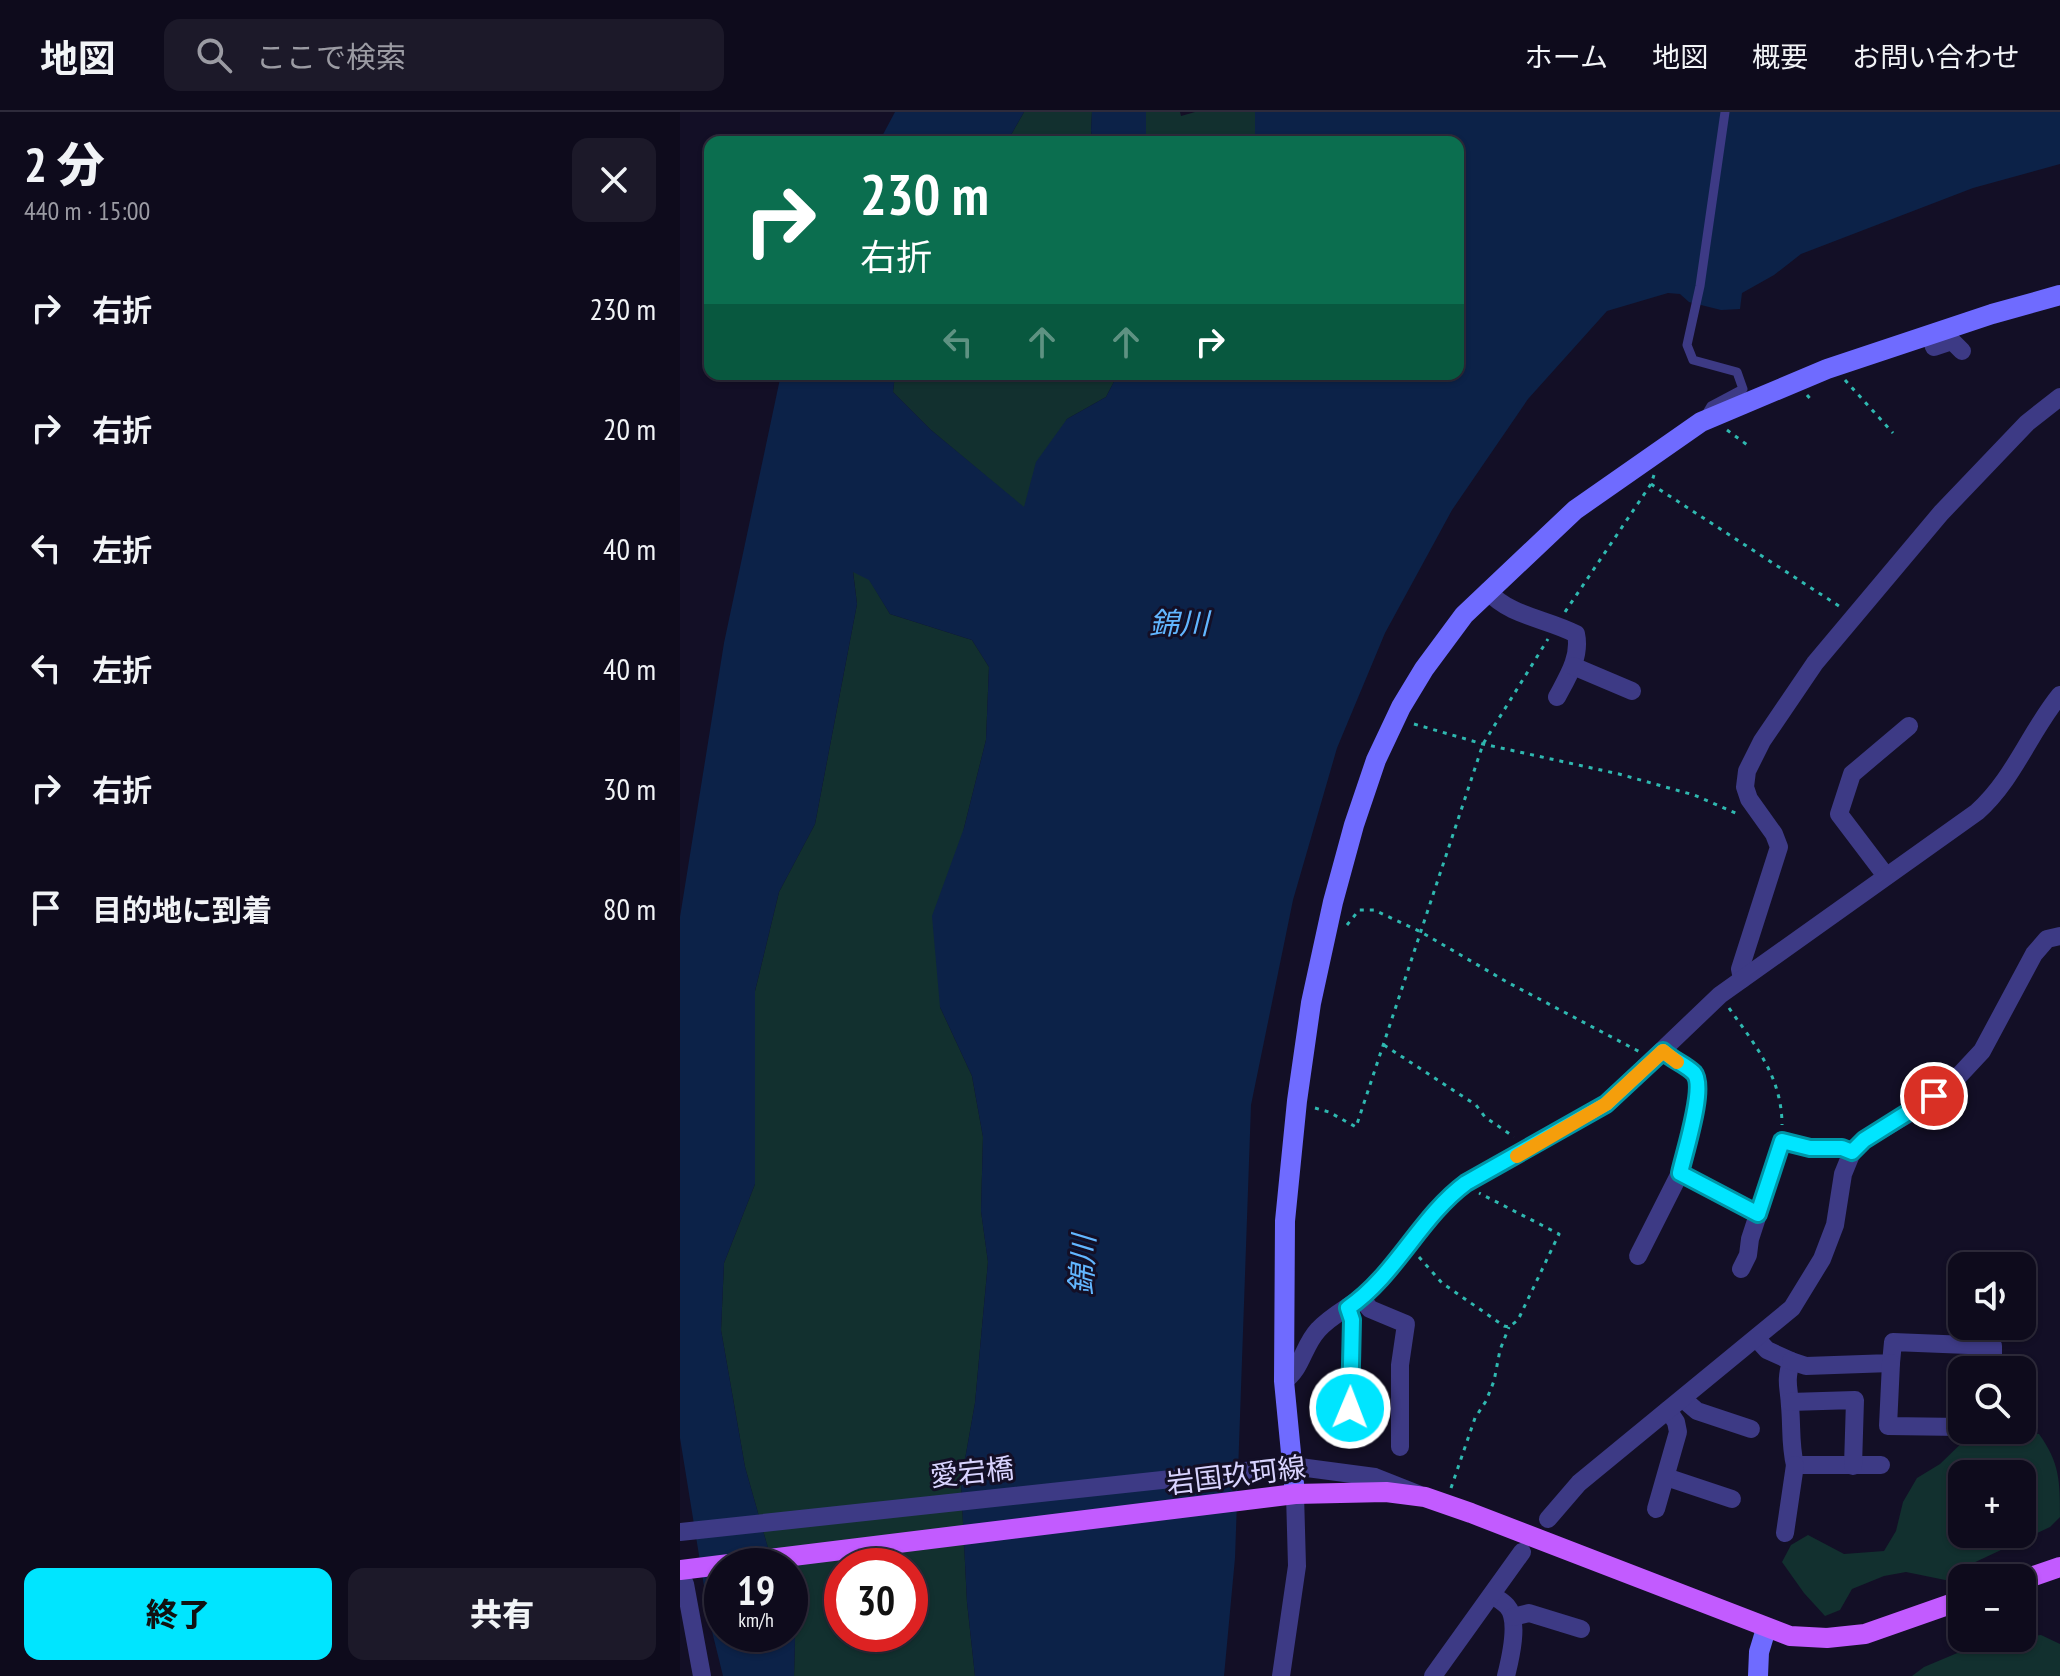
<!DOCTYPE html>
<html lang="ja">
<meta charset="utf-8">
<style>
:root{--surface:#0e0b1c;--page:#1c1929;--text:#f1f3f6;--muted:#9b9ba3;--line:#2e2b3b;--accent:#00e5ff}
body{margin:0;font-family:"PT Sans Narrow","Noto Sans JP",sans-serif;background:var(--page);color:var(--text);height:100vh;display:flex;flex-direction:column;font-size:30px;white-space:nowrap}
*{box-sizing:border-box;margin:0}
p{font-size:26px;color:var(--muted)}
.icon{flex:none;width:44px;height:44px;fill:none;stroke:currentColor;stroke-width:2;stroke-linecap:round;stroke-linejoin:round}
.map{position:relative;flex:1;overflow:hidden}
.side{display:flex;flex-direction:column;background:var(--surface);width:680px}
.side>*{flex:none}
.hud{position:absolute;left:24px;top:24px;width:760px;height:244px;border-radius:16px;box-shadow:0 2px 6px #0004,0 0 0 2px var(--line);background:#0b6e4f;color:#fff;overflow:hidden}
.fabs{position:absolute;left:1268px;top:1140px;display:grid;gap:16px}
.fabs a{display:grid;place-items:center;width:88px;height:88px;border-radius:16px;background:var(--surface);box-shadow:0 2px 6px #0004,0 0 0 2px var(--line);font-size:40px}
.speed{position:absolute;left:24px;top:1436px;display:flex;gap:16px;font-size:40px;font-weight:700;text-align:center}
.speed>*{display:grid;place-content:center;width:104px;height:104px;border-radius:50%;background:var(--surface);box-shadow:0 2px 6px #0004,0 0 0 2px var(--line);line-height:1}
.speed small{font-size:20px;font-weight:400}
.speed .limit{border:12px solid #d22;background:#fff;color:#111}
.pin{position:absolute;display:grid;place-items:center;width:68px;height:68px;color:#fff;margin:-34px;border:4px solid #fff;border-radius:50%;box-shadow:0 2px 8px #0007}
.me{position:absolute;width:88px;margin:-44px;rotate:1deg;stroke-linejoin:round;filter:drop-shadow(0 0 6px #0008)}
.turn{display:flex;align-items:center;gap:28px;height:168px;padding:0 24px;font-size:36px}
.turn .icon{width:104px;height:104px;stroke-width:2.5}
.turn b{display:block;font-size:56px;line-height:68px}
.lanes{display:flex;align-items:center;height:76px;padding:0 24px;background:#0003;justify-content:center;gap:40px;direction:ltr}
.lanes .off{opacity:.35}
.round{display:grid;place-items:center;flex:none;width:84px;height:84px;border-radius:16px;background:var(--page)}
.head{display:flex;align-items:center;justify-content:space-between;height:136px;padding:0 24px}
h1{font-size:48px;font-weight:800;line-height:60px}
.action{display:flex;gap:16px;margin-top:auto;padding:16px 24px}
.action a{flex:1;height:92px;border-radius:16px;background:var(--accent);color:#111;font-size:32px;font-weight:800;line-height:92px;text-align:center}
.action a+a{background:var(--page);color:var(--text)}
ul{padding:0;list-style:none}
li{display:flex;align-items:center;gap:24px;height:120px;padding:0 24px}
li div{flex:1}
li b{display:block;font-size:30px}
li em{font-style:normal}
header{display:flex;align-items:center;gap:48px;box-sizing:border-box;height:112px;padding:0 40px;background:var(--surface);border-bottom:2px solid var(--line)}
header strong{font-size:38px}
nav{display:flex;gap:44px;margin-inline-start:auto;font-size:28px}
.search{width:560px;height:72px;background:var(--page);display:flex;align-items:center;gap:20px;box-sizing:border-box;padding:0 28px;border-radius:16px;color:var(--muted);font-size:30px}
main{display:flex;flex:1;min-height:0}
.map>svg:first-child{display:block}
.green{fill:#12302f;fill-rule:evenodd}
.water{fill:#0c2248}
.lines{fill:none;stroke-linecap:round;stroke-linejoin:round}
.path{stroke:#2fb8b0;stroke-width:3;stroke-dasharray:4 6;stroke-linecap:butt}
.lane{stroke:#3d3a85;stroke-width:9}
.street{stroke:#3d3a85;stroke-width:18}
.secondary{stroke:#6f6bff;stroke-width:20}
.primary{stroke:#c25bff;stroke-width:20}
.route-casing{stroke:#0095a6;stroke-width:20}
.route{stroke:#00e5ff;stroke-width:14}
.slow{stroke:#f59e0b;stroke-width:14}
.labels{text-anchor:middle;stroke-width:6;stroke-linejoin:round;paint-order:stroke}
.street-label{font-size:28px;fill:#d9d4ff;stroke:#130f26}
.water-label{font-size:30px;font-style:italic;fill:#62b6ff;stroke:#130f26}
</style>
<header>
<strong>地図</strong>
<div class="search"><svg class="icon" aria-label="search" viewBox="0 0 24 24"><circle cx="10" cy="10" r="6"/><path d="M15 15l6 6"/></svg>ここで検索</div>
<nav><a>ホーム</a><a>地図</a><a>概要</a><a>お問い合わせ</a></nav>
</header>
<main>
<section class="side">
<div class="head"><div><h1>2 分</h1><p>440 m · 15:00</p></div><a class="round"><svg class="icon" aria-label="close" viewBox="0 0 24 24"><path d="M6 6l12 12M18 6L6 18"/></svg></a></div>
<ul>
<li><svg class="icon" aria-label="right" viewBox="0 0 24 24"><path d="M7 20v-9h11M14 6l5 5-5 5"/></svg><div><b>右折</b></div><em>230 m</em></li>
<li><svg class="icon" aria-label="right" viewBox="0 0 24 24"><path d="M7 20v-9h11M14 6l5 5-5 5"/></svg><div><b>右折</b></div><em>20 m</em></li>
<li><svg class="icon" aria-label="left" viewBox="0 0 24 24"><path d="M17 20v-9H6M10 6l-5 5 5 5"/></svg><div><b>左折</b></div><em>40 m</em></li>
<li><svg class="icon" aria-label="left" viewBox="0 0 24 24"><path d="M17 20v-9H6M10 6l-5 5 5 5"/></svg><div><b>左折</b></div><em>40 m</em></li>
<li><svg class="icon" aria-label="right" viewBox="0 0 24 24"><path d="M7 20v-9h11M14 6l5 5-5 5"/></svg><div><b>右折</b></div><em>30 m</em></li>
<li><svg class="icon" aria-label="arrive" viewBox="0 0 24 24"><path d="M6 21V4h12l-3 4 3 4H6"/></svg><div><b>目的地に到着</b></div><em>80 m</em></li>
</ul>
<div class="action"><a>終了</a><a>共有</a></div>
</section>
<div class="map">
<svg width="1380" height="1564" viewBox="0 0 1380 1564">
<rect width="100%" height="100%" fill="#130f26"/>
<g class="green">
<path d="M344 0H412L411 19 413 30H327Z"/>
<path d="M466 0H500L501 4 515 0H575V25L572 30H466Z"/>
<path d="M215 262H438L426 285 387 307 344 396 251 318 213 280Z"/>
<path d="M173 459 189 467 210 502 292 528 309 555 306 628 284 716 260 895 292 964 303 1025 301 1099 308 1150 295 1291 281 1370 287 1490 295 1564H114L115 1527 110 1511V1454H93L65 1355 41 1218 44 1151 75 1072V879L99 780 135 712 177 492ZM162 1454H230V1522H162Z"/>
<path d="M1310 1318H1338L1359 1322C1380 1351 1380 1370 1380 1405L1370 1415 1289 1453 1282 1466 1275 1470 1226 1460 1204 1464 1172 1477 1160 1498 1145 1504 1124 1481 1102 1450 1111 1433 1128 1423 1164 1442 1204 1439 1216 1419 1223 1390 1237 1366 1260 1352 1292 1321ZM1342 1362V1422H1282V1362Z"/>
<path d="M1361 1523 1380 1532V1564H1232L1244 1555 1306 1529Z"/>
</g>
<g class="water">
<path d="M215 0H344L327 30H199Z"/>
<path d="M412 0H466V30H413L411 19Z"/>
<path d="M575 0H1380V52L1293 76 1121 142 1094 163 1062 181 1060 197 1041 198 1009 190 1000 182 988 181 927 199 848 287 772 398 705 521 657 636 613 788 571 993 555 1446 544 1564H295L287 1490 281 1370 295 1291 308 1150 301 1099 303 1025 292 964 260 895 252 804 284 716 306 628 309 555 292 528 210 502 189 468 173 460 177 492 135 712 99 780 75 879V1072L44 1151 41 1218 65 1355 93 1454H42V1522H110V1511L115 1527 114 1564H43L30 1511 0 1326V805L44 531 101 262H215L213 280 251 318 344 395 356 350 387 307 426 285 438 262H778V30H572L575 25Z"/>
</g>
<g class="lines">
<g class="path">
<path d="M1165 268 1213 321"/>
<path d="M1127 283 1132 289"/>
<path d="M1047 318 1070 335"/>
<path d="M971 372 1162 496"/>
<path d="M885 500 971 372 974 363"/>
<path d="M734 612 803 632 939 662 1014 683 1060 703"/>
<path d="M667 813 679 798H694L741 820 827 870 960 940"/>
<path d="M1049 896C1075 933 1102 965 1102 1013"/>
<path d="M704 933 796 993 805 1005 834 1025"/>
<path d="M635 996 649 1000 676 1015 803 632 868 527"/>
<path d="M739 1145 762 1171 824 1214 829 1215 838 1208 879 1122 799 1081"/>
<path d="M771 1376 795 1306 806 1289 814 1269 820 1238 829 1215"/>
</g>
<path class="lane" d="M1025 304 1031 294 1063 277 1057 260 1013 248 1007 233 1020 174 1045 0"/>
<g class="street">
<path d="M1250 223 1254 235 1272 229 1282 239"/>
<path d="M808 479C829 504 868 507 896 522 901 545 887 566 877 585"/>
<path d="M893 554 952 579"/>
<path d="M1206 764 1159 702 1172 662 1229 614"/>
<path d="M1062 867 1060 857 1099 735 1094 722 1069 687 1065 675 1067 659 1082 629 1135 551 1261 401 1347 311 1380 285"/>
<path d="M983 939C992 948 1005 952 1014 961 1026 975 1004 1042 1000 1061L1078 1102"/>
<path d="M958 1144 1000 1061"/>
<path d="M1061 1157 1068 1143 1070 1127 1102 1029 1130 1036H1162L1172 1040"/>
<path d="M681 1186 690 1197 726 1212 720 1253V1335"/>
<path d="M668 1196 672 1208 670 1326"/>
<path d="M1077 1227 1087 1238 1111 1249C1105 1272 1109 1273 1110 1294 1112 1315 1110 1333 1115 1353H1201"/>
<path d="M1111 1249 1126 1254 1211 1251 1213 1230 1313 1234V1258"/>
<path d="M1211 1251 1208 1314 1282 1315"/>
<path d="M604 1269C622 1257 623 1234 638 1218 653 1201 675 1193 691 1177 725 1143 748 1099 786 1071L926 992 1040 883 1297 700C1334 667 1349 621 1380 583"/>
<path d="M1003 1287 1017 1299 1071 1317"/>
<path d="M1110 1290 1175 1288 1173 1354"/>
<path d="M986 1365 1052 1387"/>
<path d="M976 1397 998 1320 996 1310 988 1298"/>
<path d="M868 1407 899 1371 1112 1196 1142 1147 1155 1113 1163 1062 1172 1040 1184 1028 1235 998 1274 969 1302 939 1354 842 1367 827 1380 824"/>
<path d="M0 1420 612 1354 695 1365 738 1382"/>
<path d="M1105 1421 1115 1353"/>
<path d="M5 1472 22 1564"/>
<path d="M812 1483C817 1486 823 1490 827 1494 840 1508 830 1548 826 1564"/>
<path d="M833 1505 849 1501 901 1517"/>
<path d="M601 1564 617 1454 615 1382"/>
<path d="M753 1564 842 1440"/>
</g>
<g class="secondary">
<path d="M615 1382 604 1269 605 1109 617 989 631 891 653 790 674 713 696 648 721 595 744 557 784 503 895 398 1021 310 1147 257 1312 202 1380 183"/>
<path d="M1078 1564 1079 1540 1086 1517"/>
</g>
<g class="primary">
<path d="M0 1458 615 1382 706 1380 745 1385 791 1401 1110 1524 1147 1526 1185 1522 1282 1488"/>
<path d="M1342 1468 1380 1455"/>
</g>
</g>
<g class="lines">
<g class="route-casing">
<path id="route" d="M670 1296 672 1208 668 1196C716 1163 740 1105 786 1071L926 992 983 939C992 948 1005 952 1014 961 1026 975 1004 1042 1000 1061L1078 1102 1102 1029 1130 1036H1162L1172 1040 1184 1028 1254 984"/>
</g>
<use href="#route" class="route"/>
<path class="slow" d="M837 1044 926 992 983 939 997 950"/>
</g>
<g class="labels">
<g class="street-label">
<text transform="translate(292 1360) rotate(-6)" y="10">愛宕橋</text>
<text transform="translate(556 1363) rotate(-7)" y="10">岩国玖珂線</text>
</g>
<g class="water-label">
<text x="499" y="522">錦川</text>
<text transform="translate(403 1153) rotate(-87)" y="10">錦川</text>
</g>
</g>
</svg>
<div class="fabs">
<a><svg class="icon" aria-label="sound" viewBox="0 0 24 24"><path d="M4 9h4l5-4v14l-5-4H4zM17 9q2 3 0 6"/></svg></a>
<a><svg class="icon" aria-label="search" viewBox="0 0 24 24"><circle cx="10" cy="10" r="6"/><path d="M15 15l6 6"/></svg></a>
<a>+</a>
<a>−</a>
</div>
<div class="speed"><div>19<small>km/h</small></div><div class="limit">30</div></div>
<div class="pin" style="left:1254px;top:984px;background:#d93025"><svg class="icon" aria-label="arrive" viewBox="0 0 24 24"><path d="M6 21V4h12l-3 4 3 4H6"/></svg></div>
<svg class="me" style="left:670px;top:1296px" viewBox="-20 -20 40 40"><circle r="17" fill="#00e5ff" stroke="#fff" stroke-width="3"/><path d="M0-11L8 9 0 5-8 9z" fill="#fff"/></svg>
<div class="hud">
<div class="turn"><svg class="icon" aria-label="right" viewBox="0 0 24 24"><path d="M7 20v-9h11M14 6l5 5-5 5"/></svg><div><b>230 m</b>右折</div></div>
<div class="lanes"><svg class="icon off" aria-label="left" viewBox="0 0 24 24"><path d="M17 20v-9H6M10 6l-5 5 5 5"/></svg><svg class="icon off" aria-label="ahead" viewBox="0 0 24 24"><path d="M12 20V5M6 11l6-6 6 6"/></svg><svg class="icon off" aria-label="ahead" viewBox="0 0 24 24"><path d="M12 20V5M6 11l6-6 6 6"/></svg><svg class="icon" aria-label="right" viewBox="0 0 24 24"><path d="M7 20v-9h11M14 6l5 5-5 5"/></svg></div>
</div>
</div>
</main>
